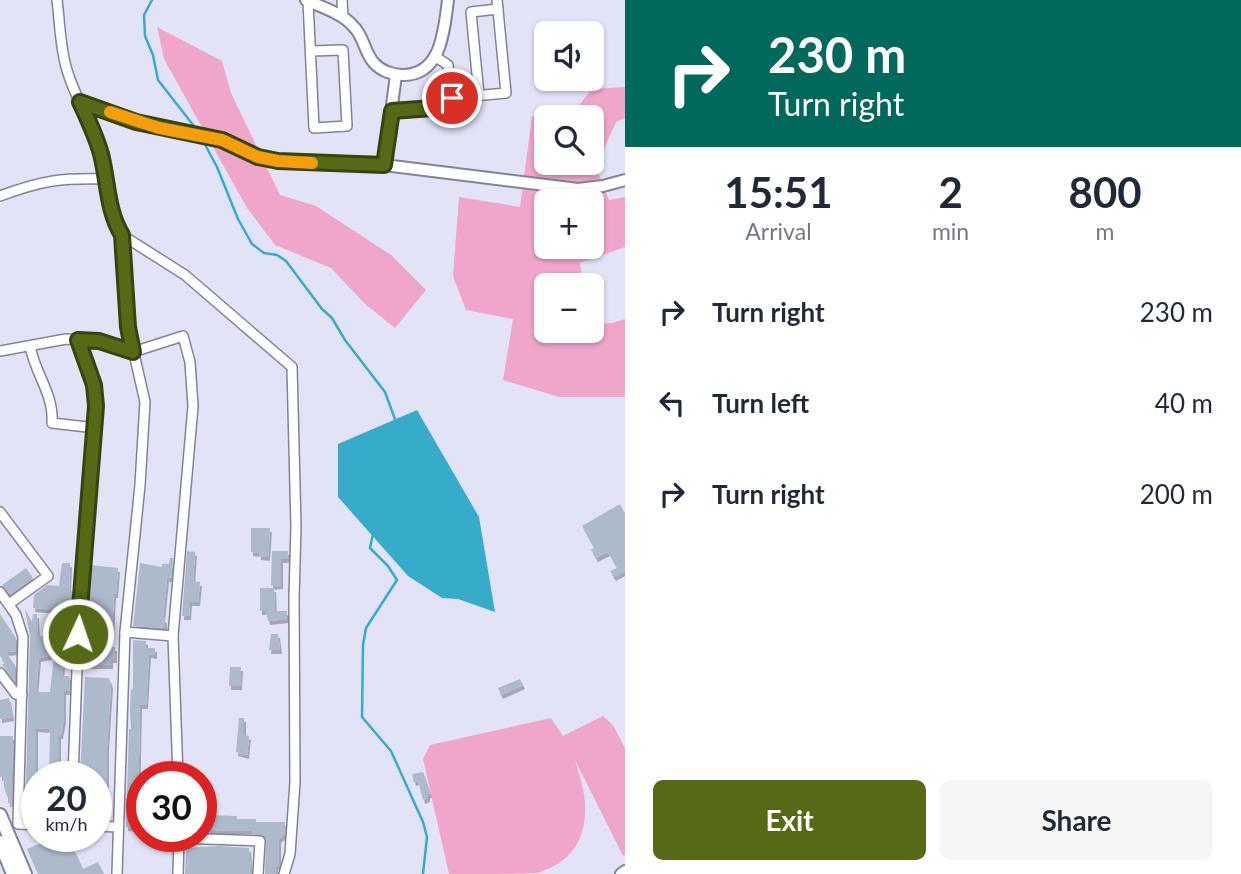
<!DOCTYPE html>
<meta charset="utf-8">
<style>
:root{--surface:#fff;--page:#f6f6f7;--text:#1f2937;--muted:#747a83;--accent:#556916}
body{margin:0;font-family:Lato,sans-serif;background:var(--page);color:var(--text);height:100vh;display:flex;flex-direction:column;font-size:26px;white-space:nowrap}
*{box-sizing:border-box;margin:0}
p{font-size:23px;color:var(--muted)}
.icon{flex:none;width:38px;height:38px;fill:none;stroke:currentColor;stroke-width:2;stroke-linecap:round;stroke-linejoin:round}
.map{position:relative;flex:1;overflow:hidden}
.panel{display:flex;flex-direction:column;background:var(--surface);width:616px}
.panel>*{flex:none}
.top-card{background:#00695c;color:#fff;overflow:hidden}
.fabs{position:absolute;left:534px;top:21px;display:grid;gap:14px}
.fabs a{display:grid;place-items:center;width:70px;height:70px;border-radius:10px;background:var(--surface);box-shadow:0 2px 5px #0004;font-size:35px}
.speed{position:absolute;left:21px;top:761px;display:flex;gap:14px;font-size:35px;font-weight:700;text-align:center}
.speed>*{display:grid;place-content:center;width:91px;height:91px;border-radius:50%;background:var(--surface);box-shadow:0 2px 5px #0004;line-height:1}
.speed small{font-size:18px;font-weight:400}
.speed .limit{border:10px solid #d22;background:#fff;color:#111}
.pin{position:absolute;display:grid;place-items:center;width:60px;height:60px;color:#fff;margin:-30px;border:4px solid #fff;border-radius:50%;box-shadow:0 2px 7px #0007}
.me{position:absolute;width:77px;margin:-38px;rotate:3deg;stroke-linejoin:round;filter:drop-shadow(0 0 5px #0008)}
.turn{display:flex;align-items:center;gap:24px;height:147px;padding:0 28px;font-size:32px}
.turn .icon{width:91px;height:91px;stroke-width:2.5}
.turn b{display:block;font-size:49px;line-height:60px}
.eta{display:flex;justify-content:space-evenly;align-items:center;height:119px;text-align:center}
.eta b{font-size:42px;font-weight:700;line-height:49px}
.cta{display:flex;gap:14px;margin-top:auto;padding:14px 28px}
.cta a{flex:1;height:80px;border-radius:10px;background:var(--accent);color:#fff;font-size:28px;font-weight:700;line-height:80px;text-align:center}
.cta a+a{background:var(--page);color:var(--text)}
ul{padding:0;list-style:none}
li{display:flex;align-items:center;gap:21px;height:91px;padding:0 28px}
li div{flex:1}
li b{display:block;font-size:26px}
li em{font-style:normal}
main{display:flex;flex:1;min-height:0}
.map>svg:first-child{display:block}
.green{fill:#f0a6ca;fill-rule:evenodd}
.water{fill:#37abca}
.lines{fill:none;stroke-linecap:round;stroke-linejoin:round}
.stream{stroke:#37abca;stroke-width:2.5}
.building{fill:#acbacb;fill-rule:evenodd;filter:url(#shadow)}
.minor-casing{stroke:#838396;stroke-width:12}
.tertiary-casing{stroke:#838396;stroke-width:14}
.secondary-casing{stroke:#838396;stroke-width:16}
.minor{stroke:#fff;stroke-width:9}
.tertiary{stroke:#fff;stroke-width:10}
.secondary{stroke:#fff;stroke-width:12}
.route-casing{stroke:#37440e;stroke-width:18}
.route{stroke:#556916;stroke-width:12}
.slow{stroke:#f59e0b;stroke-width:12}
</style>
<main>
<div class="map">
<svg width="625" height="874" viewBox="0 0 625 874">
<defs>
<filter id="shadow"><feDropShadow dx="2" dy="4" stdDeviation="0" flood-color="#0004"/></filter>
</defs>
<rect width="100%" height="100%" fill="#e3e3f8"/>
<g class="green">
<path d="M157 27 222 61 231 93 280 195 316 206 391 255 426 290 395 328 365 304 331 268 275 245 247 208 164 59Z"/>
<path d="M625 87V118L616 122 596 167 609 200 625 197V247L580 263 583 285H546V331H592V324L613 323 625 319V397H559L503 380 513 319 466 310 453 276 459 197 520 207 532 116 571 115 592 89ZM546 117H592V163H546ZM546 201H592V247H546Z"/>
<path d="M603 716 613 725 625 748V854L623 856 575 760C579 774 584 788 585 803 587 838 572 863 537 873 520 874 470 874 449 874L423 759 430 745 551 718 563 736Z"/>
</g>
<path class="water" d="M417 410 479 517 495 612 458 599 442 598 408 576 338 497V444Z"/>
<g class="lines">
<g class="stream">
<path d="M152 0 144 15 145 36 153 55 158 80 197 130"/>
<path d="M202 139 217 167 238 219 252 244 264 253 277 255 286 261 322 309 332 318 345 340 385 392 396 422"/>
<path d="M373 534 370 548 388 566 397 580 366 628 363 645 362 717 391 751 423 822 427 837 423 874"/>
</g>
</g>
<g class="building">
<path d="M620 504 625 514V571L614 577 610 571 617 568 608 552 596 558 591 550 594 548 582 526Z"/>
<path d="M251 528H270L268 557 259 556V553L251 552Z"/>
<path d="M187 551 195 552 193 581 200 582 198 602H190L189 616H182Z"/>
<path d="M272 551H288V559H281V585L271 586Z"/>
<path d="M170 558H173L171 578H167L163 618 165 619V628L133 626 140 563 162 567V564H169Z"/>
<path d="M62 563H70L69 591H73L72 613 67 612 66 652 63 664 62 676H69L70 680 69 691H64V719L61 735H59V768H61V777H49L50 729 36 728V800L33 818 25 817 30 637 25 609 32 622 33 614H37L38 636 53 637V633H56V610L33 608 34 595 47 585 59 586ZM54 655 50 692H36L39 658Z"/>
<path d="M90 565 118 568 116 594H114L112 631H110L109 647H115V659H111V665H85Z"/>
<path d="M26 568 33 578 10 594 2 585Z"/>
<path d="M260 588H274L275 611H287V619L268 621 266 611H260Z"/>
<path d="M0 614 16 638V651L6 652 15 665V681L2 665 5 663 0 656Z"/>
<path d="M271 634H278L280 650H269Z"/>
<path d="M133 640 146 641V648H155V655L149 654 146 705H140L138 809 136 828 126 827 129 729H131L130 709 131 689H133Z"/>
<path d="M230 667H241L240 686H229Z"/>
<path d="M85 677 109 678 111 685 107 746V792H104V808H107L106 819H96V777H80Z"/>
<path d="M520 679 523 685 501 695 498 688Z"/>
<path d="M9 698 12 717 0 719V700Z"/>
<path d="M239 718H244V735L249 736 247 755 236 752Z"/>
<path d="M0 736H13L11 809V803H8V795L5 792 3 777H0Z"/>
<path d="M423 772 430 794H428V798L423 800 418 781 414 782 412 774Z"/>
<path d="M208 815 237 816V819H256V822H285L284 835 279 839V865L276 866V874H265L266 836 252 834 253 830 208 831Z"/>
<path d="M48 840 70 841 83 869 98 862 104 874H38L27 849Z"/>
<path d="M219 846 249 848 251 874H185L186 848Z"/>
</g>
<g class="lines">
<g class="minor-casing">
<g id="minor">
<path d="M57 0C60 23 60 48 67 70 75 98 92 123 100 151 108 179 106 210 122 235L185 275 292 367 296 527 294 597 295 782 290 854 284 874"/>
<path d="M342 0 343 18"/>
<path d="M308 1 314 128 347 126 343 50 311 51"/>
<path d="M479 95 471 12 498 9"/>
<path d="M452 98 506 93 497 0"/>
<path d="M392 111 446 107 452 98 448 65 436 57"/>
<path d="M0 196C43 180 61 178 106 179"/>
<path d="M30 346C35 374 54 394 52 423L96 428"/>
<path d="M0 351 66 339 99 341 133 352 183 336 190 362 193 406 173 636 178 777"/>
<path d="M0 512 48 576 9 604"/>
<path d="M0 592 16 615 23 637 18 824 37 825"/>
<path d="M125 632 173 636"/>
<path d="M0 673 16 694 22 695"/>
<path d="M73 777 79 615 96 406 94 385 78 340"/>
<path d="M96 826 118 827"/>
<path d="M179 838 260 841 258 874"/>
<path d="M117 874 125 632 140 485 145 402 128 327 122 235"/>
<path d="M178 874 179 836"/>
</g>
</g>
<g class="tertiary-casing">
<g id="tertiary">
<path d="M306 0C321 7 342 13 353 26 364 36 364 52 374 63 381 71 393 75 403 75 442 75 444 29 448 0"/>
<path d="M81 102 136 122 222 140 258 157 278 161 384 165 578 189 603 186 625 180"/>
<path d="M384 165 396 75"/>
<path d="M621 874 625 871"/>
</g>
</g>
<g class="secondary-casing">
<g id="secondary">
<path d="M0 815 25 874"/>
<path d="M0 842 13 874"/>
</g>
</g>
<use href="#minor" class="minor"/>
<use href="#tertiary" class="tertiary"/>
<use href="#secondary" class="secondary"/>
</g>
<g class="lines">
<g class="route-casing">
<path id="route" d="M78 634 96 406 94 385 78 340 99 341 133 352 128 327 122 235C107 211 108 181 101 154 96 136 88 119 80 102L136 122 222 140 258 157 278 161 384 165 392 111 446 107 452 98"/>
</g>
<use href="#route" class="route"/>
<path class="slow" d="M110 112 159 128 222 140 258 157 278 161 312 163"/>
</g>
</svg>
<div class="fabs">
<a><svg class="icon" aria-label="sound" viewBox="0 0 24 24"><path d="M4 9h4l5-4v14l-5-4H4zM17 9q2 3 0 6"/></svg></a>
<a><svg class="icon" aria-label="search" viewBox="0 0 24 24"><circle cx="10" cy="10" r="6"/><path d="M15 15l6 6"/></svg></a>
<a>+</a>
<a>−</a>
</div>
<div class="speed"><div>20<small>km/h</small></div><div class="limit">30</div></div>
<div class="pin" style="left:452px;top:98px;background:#d93025"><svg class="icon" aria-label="arrive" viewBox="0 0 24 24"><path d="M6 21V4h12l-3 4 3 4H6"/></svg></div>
<svg class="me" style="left:78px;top:634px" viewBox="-20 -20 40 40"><circle r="17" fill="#556916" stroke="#fff" stroke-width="3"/><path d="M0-11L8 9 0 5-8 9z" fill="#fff"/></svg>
</div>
<section class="panel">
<div class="top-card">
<div class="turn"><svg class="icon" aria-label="right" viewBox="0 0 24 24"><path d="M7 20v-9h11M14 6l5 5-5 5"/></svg><div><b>230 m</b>Turn right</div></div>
</div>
<div class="eta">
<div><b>15:51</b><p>Arrival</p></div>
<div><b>2</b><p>min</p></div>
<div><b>800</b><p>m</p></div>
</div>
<ul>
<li><svg class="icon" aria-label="right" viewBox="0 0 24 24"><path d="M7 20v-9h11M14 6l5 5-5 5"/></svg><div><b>Turn right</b></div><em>230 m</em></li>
<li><svg class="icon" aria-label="left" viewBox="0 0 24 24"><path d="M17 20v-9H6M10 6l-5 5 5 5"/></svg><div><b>Turn left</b></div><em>40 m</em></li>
<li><svg class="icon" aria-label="right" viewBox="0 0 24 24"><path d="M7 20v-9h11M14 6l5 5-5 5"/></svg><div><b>Turn right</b></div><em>200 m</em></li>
</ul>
<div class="cta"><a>Exit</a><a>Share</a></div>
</section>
</main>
